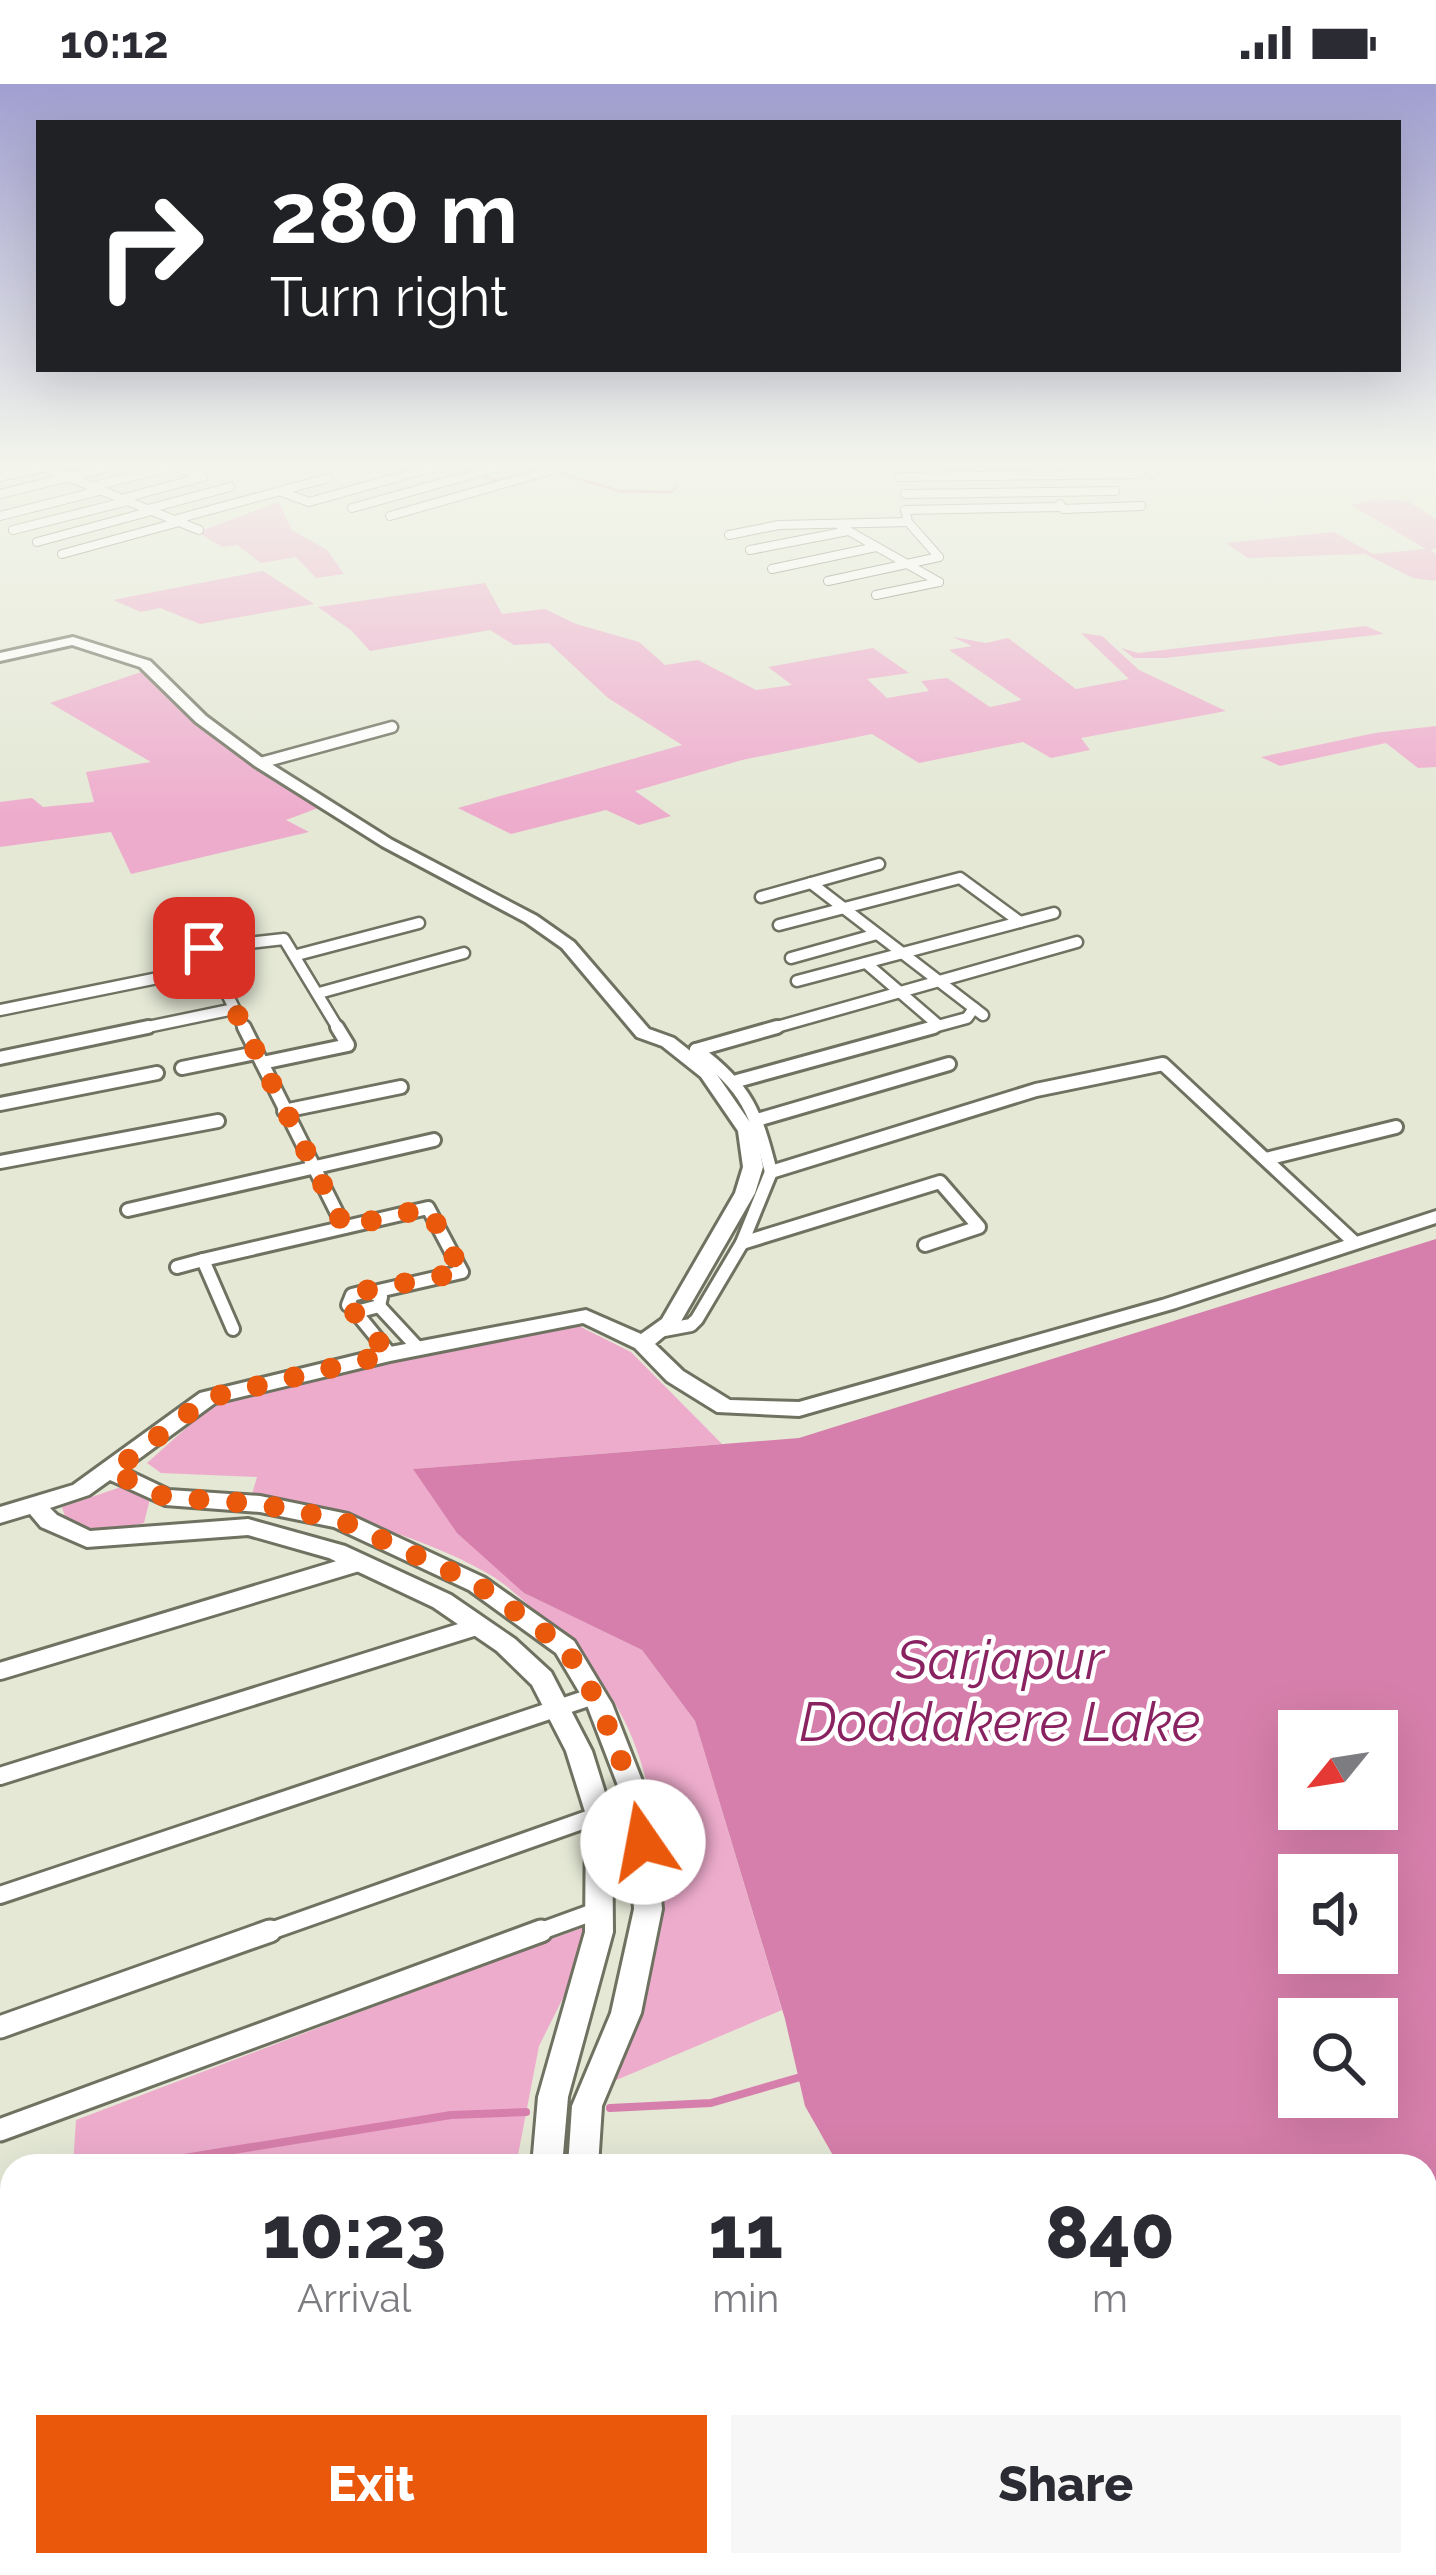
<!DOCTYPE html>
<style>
:root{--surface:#fff;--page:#f7f7f7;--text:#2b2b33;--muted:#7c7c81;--accent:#ea580c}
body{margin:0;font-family:Raleway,sans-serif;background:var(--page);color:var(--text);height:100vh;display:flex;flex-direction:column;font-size:45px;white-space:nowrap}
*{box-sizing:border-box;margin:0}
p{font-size:39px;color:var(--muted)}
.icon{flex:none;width:66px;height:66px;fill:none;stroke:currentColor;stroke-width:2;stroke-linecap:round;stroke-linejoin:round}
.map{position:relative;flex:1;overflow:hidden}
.sheet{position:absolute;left:0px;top:2070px;width:1437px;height:423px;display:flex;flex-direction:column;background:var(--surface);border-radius:36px 36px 0 0;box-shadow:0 12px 48px #0002}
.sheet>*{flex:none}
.hud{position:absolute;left:36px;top:36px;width:1365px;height:252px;border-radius:0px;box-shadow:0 12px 48px #0002;background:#202124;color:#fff;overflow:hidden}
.needle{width:78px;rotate:240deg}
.controls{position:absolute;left:1278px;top:1626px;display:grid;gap:24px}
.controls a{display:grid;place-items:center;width:120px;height:120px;border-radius:0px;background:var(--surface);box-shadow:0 12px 48px #0002;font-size:60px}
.pin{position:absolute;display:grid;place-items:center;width:102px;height:102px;color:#fff;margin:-51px;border-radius:24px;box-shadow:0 6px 18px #0006}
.me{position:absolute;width:132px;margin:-66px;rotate:348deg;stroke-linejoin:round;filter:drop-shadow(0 0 9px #0008)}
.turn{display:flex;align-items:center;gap:42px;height:252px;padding:0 36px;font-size:54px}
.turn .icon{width:156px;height:156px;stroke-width:2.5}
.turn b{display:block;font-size:84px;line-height:102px}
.eta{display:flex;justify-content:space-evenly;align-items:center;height:204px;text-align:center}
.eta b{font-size:72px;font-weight:800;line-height:84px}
.button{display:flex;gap:24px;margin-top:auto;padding:24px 36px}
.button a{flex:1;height:138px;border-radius:0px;background:var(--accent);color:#fff;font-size:48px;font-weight:800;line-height:138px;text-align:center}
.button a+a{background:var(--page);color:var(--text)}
.status{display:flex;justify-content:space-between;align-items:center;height:84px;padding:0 60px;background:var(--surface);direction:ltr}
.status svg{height:33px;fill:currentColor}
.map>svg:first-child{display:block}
.green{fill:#eeaccd}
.water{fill:#d77fac;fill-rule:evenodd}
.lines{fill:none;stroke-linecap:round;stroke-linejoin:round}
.stream-far1{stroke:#d77fac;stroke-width:3}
.stream{stroke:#d77fac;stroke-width:8}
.street-far4-casing{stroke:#6f7261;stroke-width:10}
.street-far3-casing{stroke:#6f7261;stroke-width:15}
.street-far2-casing{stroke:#6f7261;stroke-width:18}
.street-far1-casing{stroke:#6f7261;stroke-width:22}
.street-casing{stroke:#6f7261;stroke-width:27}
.secondary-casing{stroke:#6f7261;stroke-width:6}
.street-far4{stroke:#fff;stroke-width:8}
.street-far3{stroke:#fff;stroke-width:10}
.street-far2{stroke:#fff;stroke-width:12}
.street-far1{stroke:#fff;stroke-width:16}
.street{stroke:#fff;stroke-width:21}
.secondary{fill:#fff;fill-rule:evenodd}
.route{stroke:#ea580c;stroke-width:21;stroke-dasharray:0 37.8}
.labels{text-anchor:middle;stroke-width:9;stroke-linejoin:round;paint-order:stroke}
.near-water-label{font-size:54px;font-style:italic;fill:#892260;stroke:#fff}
</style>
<div class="status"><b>10:12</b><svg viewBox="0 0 49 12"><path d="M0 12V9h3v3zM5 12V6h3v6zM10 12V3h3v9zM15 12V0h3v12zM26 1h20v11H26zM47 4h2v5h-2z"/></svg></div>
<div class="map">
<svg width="1436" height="2491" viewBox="0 0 1436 2491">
<rect width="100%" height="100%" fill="#e4e8d5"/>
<g class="green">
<path d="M1377 415 1408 417 1436 435V464L1430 466 1436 470V497L1413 494 1365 470 1248 474 1226 459 1334 448 1373 470 1426 465 1351 421Z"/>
<path d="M279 418 292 446 327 466 344 490 316 494 296 473 261 479 237 461 222 463 197 448Z"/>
<path d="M263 487 314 520 200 540 160 524 141 528 113 516Z"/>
<path d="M485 499 502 530 545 525 576 540 639 558 665 581 698 576 756 606 792 601 768 583 873 564 909 589 867 595 887 614 929 607 921 597 947 594 990 623 1022 616 949 566 972 562 953 553 986 559 1008 554 1076 605 1129 595 1081 549 1102 552 1139 586 1226 627 1081 654 1090 666 1051 674 1023 658 919 679 872 650 742 676 635 707 671 732 639 741 606 726 511 750 458 724 682 661 608 614 549 559 514 561 490 546 370 567 352 547 318 523Z"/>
<path d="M1366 542 1384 550 1165 574H1134L1121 564 1138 569Z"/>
<path d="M147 586 259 684 318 724 286 736 309 748 131 790 111 748 0 763V718L32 714 43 723 94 718 86 688 151 678 50 619Z"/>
<path d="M1436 642V683L1418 684 1386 659 1280 682 1261 673 1375 649Z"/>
<path d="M577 1241 631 1268 722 1360 414 1385 524 1509 642 1566 695 1637 782 1926 607 2000 658 1805C657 1694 633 1618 551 1542 531 1524 510 1502 487 1489 417 1449 329 1429 252 1410L257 1393 161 1389 147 1379 203 1329 234 1312Z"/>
<path d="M127 1401 150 1415 144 1439 95 1450 66 1436 62 1423Z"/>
<path d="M586 1842 568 1904 539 1962 517 2076 503 2082H370L348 2074 336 2082H73L76 2036Z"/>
</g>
<path class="water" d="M1436 1155V2491H1066L1062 2481H1425V2082H839L805 2022 785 1935 695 1637 642 1566 524 1509 457 1449 413 1385 799 1354ZM1299 1647H1377V1725H1299ZM1377 1791V1869H1299V1791ZM1299 1935H1377V2013H1299Z"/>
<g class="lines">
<g class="stream-far1">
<path d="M553 387 619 407 671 408 676 404"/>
<path d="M480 391 500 398"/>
</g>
<g class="stream">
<path d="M610 2024 711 2019 804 1992"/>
<path d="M180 2082 184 2074 451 2031 526 2028"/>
<path d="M0 2309 12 2300"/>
</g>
<g class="street-far4-casing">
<g id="street-far4">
<path d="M46 384 199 446"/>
<path d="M179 384 203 393"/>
<path d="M1150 384 1153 389"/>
<path d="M0 393 40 384"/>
<path d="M900 393 1140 390"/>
<path d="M90 403 167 384"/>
<path d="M279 407 309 418 431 384"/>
<path d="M0 410 105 384"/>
<path d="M905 410 1115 407"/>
<path d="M121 415 203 393"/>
<path d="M1060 420 1063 425 1141 422"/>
<path d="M352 424 495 384"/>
<path d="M148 425 230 403"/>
<path d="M0 432 99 407"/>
<path d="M390 432 555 385"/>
<path d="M177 435 328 394"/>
<path d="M840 442 939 498"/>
<path d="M13 446 124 418"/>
<path d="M729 451 779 441 908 438"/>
<path d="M37 458 148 428"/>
<path d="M750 466 848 447"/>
<path d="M62 470 183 437"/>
<path d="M772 485 876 463"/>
<path d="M828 497 939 473 908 438 905 426 1061 423"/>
<path d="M876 511 939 498"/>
</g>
</g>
<g class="street-far3-casing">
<g id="street-far3">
<path d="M260 679 392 643"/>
<path d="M811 799 983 931"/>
<path d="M761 813 879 780"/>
<path d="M779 841 960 794 1020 838"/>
<path d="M297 871 419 839"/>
<path d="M791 874 877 850"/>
<path d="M866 879 937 940"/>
<path d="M797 897 1054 829"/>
<path d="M319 909 464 869"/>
<path d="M0 926 212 883"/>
<path d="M133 946 234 925"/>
<path d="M245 946 204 864 284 855 339 946"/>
<path d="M766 946 1077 858"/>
<path d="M923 946 967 934 974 924"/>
</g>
</g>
<g class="street-far2-casing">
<g id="street-far2">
<path d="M244 943 344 1143"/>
<path d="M696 966 777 943"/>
<path d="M696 966C747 1003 756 1029 771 1088"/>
<path d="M0 974 148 943"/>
<path d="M262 979 348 961 337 943"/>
<path d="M182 984 256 969"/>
<path d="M737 997 934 943"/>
<path d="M0 1020 157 989"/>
<path d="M284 1027 401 1003"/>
<path d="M757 1036 949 980"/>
<path d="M1266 1075 1396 1043"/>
<path d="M0 1078 218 1037"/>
<path d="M128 1126 434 1056"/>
<path d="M742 1159 940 1098 979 1143 925 1161"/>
<path d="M177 1183 203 1176"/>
<path d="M368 1207 381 1213 379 1222 360 1227 348 1221 352 1211Z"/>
<path d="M379 1222 418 1264"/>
<path d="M354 1226 390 1270"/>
<path d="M233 1245 203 1176 428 1124 462 1188 374 1208"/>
<path d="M659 1247 691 1241 697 1235 742 1159 771 1088 1036 1006 1163 980 1354 1158"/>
</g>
</g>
<g class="street-far1-casing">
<g id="street-far1">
<path d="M0 1587 358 1479"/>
<path d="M0 1692 479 1542"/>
<path d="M0 1811 594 1612"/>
<path d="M262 1850 599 1731"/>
<path d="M533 1850 599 1826"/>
</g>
</g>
<g class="street-casing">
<g id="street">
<path d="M0 1943 270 1847"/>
<path d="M0 2046 541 1847"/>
<path d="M0 2369H12"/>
<path d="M0 2463 12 2458"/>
<path d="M346 2491 368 2481"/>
</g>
</g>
<g class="secondary-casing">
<g id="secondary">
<path d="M73 553 150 577 206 632 265 676 392 756 537 832 574 858 649 945 674 954 713 985 756 1047 763 1083 755 1109 680 1239 655 1260 683 1287 730 1316 799 1318 1162 1216 1436 1127V1139L1176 1224 799 1332 717 1328 667 1297 635 1264 583 1239 390 1277 215 1319 125 1385 169 1406 260 1412 348 1430 485 1494 574 1557 612 1620 653 1725 662 1825 641 1929 602 2022 598 2082H568L572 2022 611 1929 634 1825 627 1725 587 1621 556 1569 469 1506 334 1443 260 1428 165 1421 110 1396 89 1411 50 1424 57 1431 90 1447 248 1435 345 1462 451 1511 515 1555 551 1588 592 1667 612 1731 613 1848 568 2013 562 2082H532L538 2013 585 1848 586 1731 566 1667 532 1601 497 1567 433 1523 329 1474 248 1451 87 1463 41 1443 30 1430 0 1439V1423L73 1401 200 1309 390 1263 586 1226 641 1250 662 1235 735 1109 743 1083 738 1047 701 993 662 962 637 953 562 864 525 838 382 762 255 682 196 638 140 583 72 561 0 577V569Z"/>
<path d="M600 2481H636L640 2491H604Z"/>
<path d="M661 2481H699L703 2491H665Z"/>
</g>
</g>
<use href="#street-far4" class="street-far4"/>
<use href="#street-far3" class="street-far3"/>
<use href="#street-far2" class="street-far2"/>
<use href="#street-far1" class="street-far1"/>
<use href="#street" class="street"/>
<use href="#secondary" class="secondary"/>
</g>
<linearGradient id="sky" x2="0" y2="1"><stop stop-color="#a19fd0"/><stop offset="0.52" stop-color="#f3f5ec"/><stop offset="1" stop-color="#f3f5ec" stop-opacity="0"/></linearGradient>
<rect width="1436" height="732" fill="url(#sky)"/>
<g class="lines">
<path class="route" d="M204 864 344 1143 428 1124 462 1188 362 1207 349 1214 348 1221 389 1270 208 1314 112 1388 165 1413 260 1420 340 1436 477 1500 565 1563 599 1620 640 1725 643 1758"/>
</g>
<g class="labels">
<g class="near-water-label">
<text x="1000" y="1595">Sarjapur<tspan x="1000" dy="62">Doddakere Lake</tspan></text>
</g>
</g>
</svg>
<div class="controls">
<a><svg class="needle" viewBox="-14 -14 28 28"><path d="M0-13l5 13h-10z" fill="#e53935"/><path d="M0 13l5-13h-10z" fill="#7c7c81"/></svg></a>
<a><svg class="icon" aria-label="sound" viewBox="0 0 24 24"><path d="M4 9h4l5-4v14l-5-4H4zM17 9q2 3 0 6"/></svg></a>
<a><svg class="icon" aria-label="search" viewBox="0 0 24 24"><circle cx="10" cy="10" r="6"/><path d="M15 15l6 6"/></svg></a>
</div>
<div class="pin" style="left:204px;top:864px;background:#d93025"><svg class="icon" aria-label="arrive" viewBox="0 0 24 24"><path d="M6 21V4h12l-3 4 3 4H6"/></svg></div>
<svg class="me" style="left:643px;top:1758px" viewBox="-20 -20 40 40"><circle r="19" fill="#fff"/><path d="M0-13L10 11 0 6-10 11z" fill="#ea580c"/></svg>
<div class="hud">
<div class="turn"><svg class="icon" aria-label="right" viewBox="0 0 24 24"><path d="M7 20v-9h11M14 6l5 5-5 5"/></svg><div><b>280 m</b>Turn right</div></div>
</div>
<section class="sheet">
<div class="eta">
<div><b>10:23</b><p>Arrival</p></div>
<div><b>11</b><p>min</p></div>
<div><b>840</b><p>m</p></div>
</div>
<div class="button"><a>Exit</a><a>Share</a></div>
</section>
</div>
